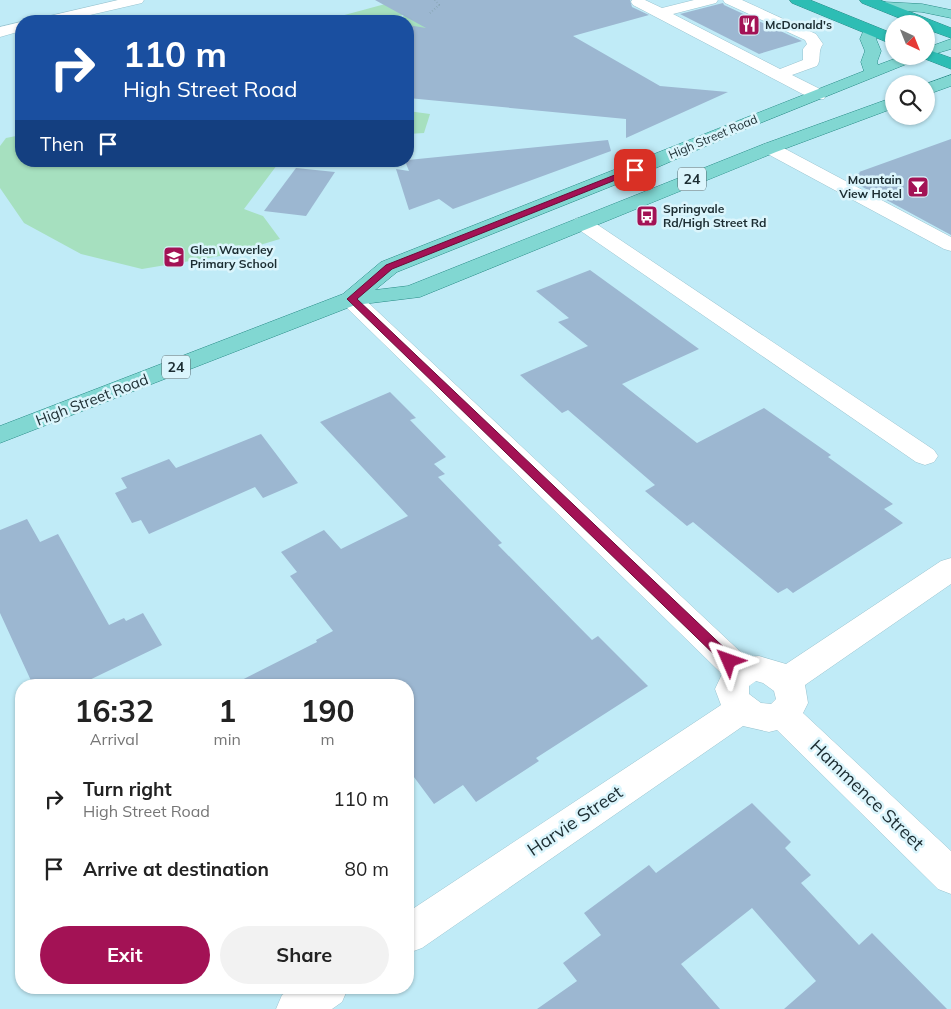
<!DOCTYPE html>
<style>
:root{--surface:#fff;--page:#f2f2f2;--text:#222;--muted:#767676;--accent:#a31255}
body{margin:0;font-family:Mulish,sans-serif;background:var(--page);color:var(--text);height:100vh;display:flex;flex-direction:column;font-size:19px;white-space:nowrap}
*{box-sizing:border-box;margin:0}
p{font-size:16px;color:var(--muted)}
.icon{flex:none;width:28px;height:28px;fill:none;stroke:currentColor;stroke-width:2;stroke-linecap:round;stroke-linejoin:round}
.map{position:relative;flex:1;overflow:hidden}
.panel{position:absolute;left:15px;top:679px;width:399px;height:315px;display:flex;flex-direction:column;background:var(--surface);border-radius:20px;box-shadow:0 1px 4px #0004}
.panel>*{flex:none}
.guide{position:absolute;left:15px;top:15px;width:399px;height:152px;border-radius:20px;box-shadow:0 1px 4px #0004;background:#1a4fa0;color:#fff;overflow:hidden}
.needle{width:32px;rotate:137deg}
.controls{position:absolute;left:885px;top:15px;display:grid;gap:10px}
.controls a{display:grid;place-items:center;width:50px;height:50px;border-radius:50%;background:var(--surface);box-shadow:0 1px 4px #0004;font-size:25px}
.pin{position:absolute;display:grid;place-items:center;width:42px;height:42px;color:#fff;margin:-21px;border-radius:10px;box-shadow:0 2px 8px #0006}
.me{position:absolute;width:55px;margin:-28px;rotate:313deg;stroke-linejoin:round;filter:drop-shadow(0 0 4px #0008)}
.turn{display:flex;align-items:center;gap:18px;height:105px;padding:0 25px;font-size:22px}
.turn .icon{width:65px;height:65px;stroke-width:2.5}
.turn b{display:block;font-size:35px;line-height:42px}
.then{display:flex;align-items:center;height:48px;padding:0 25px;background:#0003;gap:10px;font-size:19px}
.eta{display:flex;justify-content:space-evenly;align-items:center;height:85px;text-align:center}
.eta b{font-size:30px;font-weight:700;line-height:35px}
.cta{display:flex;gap:10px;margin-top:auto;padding:10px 25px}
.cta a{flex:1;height:58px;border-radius:30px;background:var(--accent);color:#fff;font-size:20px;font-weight:700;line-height:58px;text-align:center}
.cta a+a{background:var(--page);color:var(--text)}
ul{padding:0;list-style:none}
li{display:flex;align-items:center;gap:15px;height:70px;padding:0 25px}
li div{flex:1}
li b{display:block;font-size:19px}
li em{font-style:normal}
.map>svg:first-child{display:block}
.green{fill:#a6e0bf}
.building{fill:#9cb7d1}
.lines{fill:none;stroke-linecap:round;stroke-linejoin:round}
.minor-casing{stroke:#99c3cf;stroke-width:1}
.major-casing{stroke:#278b86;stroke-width:1}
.highway-casing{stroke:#278b86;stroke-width:1}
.path{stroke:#7d9da6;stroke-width:2;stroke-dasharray:0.5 2.5;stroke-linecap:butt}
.minor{fill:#fff;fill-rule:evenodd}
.major{fill:#81d7d2;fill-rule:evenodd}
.highway{fill:#2dbdb4;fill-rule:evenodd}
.route{fill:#a31255;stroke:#6a0c37}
.labels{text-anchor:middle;stroke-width:5;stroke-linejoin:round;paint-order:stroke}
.far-poi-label{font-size:12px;font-weight:bold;fill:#1c2d32;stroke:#dbf5fc;text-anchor:start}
.far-street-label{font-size:12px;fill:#1c2d32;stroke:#dbf5fc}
.shield{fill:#dbf5fc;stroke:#55696f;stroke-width:1}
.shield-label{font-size:14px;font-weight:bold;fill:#1c2d32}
.street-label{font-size:15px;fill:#1c2d32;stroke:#dbf5fc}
.near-street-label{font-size:18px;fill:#1c2d32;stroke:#dbf5fc}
</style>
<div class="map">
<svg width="951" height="1009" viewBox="0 0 951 1009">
<rect width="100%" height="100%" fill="#c0ebf7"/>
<g class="green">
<path d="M400 0H428L488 38 408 31V21H400L405 14 387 21H329L326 20Z"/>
<path d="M408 111 430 114 424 133 408 134Z"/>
<path d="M21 135V161H280L244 209 263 216 280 239 226 255 142 269 81 254 24 223 0 188V146L6 138Z"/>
</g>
<g class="building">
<path d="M375 0H630L632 7 649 15 573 36 660 86 728 92 626 138V119L408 98V25L426 28Z"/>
<path d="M723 3 724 5 802 41 759 54 680 14Z"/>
<path d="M951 139V235L846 178 860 173 859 172Z"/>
<path d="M608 140 611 151 453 209 439 199 409 210 396 169 409 171 405 161 408 160Z"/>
<path d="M296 168 335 172 306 216 264 211Z"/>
<path d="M590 270 699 349 622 384 697 443 764 408 831 455 828 457 893 504 884 509 903 523 793 593 787 588 778 593 693 522 687 526 645 491 655 485 568 410 562 413 520 375 588 346 558 322 569 318 536 291Z"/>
<path d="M390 392 416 418 410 420 446 457 434 464 445 474 438 477 502 543 498 545 592 640 598 636 648 686 536 758 539 761 476 802 463 785 434 804 408 769V685H232L317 642 316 640 333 631 290 576 297 572 281 552 324 530 341 549 408 516 320 422Z"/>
<path d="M261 434 298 483 263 498 255 487 149 534 141 520 132 523 115 493 127 488 121 478 169 459 176 468Z"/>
<path d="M27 519 40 542 58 534 109 625 124 618 126 621 143 613 162 645 79 685H33L0 613V530Z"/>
<path d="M752 803 791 842 785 848 811 875 801 883 859 945 872 933 947 1009H784L816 981 752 908 681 964 720 1009H537L577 981 563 963 601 935 584 913 649 865 656 873Z"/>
</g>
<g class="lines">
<g class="minor-casing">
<g id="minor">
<path d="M118 0H144L142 3 64 21H38L41 18Z"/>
<path d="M632 0H645L662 8 694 0H718L716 3 673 14 780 69 803 60V49L807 44 805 40 725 3 723 0H742L816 34 823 44C817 52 822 59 817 66L792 75 824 91 826 95 824 99H812L633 5 631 2Z"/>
<path d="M21 22V31L0 37V27Z"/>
<path d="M770 143 776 144 951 237V251L944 249 764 152 761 148 764 144Z"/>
<path d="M582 217 589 219 934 450 938 456 934 462 925 465 916 462 575 227 572 223 575 219Z"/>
<path d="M351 292 359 294 746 657 759 656 786 664 941 561 951 558V584L805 685 808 703 803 713 951 851V894L938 889 777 730 769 732 743 726 422 948 408 953V912L721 705 715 689 722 674 343 304 340 299 343 294ZM756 681 763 683 774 691 776 699 771 704 761 703 749 694V686Z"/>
<path d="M293 988H348L342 1002 332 1009H276L282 995Z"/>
</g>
</g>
<g class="major-casing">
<g id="major">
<path d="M884 2 922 4 951 10V18L922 12 879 9 877 6 879 3Z"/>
<path d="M870 25 875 27 878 30 876 39 881 51 877 62 878 65 902 56H926V48L951 39V49L924 57 743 130 642 174 397 272 375 290 408 286 764 144 894 97V108L776 152 420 297 355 305 0 443V426L343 294 381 262 864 71 861 62 865 51 860 39 865 27Z"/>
<path d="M951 75V86L926 95V84Z"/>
</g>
</g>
<g class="highway-casing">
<g id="highway">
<path d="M790 0H810L894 34V45L792 3Z"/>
<path d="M860 0H880L951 28V38L926 29V24H914L862 3Z"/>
<path d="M926 49 951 58V69L920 57 926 56Z"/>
</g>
</g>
<path class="path" d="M430 13 439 5 435 0"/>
<use href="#minor" class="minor"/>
<use href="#major" class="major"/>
<use href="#highway" class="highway"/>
</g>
<path class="route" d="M635 167 638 168V171L392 269 357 299 734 657 736 661 734 665 729 666 725 665 347 299 386 265Z"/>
<defs>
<g id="restaurant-square" transform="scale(1.125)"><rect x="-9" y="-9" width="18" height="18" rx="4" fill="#a31255" stroke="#dbf5fc"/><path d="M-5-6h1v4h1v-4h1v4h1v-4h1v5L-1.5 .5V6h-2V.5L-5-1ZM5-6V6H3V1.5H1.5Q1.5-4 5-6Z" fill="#fff"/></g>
<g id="bar-square" transform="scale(1.125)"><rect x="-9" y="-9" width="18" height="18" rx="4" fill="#a31255" stroke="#dbf5fc"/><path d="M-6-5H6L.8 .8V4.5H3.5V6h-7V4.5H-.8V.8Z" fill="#fff"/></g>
<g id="bus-square" transform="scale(1.125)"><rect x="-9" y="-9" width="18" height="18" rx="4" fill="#a31255" stroke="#dbf5fc"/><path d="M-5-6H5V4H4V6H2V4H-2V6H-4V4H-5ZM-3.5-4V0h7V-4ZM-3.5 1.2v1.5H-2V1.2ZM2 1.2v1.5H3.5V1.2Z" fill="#fff"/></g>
<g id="school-square" transform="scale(1.125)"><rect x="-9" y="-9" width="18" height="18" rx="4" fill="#a31255" stroke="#dbf5fc"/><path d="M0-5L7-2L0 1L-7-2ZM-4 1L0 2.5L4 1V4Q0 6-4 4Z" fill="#fff"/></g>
</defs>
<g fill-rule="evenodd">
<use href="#restaurant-square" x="749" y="25"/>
<use href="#bar-square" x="918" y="187"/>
<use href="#bus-square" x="647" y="216"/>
<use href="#school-square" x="174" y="257"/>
</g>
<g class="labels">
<g class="far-poi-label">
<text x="765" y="29">McDonald's</text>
<text x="902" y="184" text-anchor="end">Mountain<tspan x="902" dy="14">View Hotel</tspan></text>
<text x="663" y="213">Springvale<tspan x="663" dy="14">Rd/High Street Rd</tspan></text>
<text x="190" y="254">Glen Waverley<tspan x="190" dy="14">Primary School</tspan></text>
</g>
<g class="far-street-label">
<text transform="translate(713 137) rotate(-23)" y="4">High Street Road</text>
</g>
<g class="shield">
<rect x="678" y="167.5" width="28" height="23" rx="4"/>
<rect x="162" y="355.5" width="28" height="23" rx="4"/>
</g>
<g class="shield-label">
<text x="692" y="184">24</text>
<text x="176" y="372">24</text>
</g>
<g class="street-label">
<text transform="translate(92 400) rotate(-21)" y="5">High Street Road</text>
</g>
<g class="near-street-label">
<text transform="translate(867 795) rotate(44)" y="6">Hammence Street</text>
<text transform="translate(575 821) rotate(-34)" y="6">Harvie Street</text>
</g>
</g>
</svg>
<div class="controls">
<a><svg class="needle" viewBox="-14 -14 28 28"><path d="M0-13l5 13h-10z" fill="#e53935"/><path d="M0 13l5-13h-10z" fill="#767676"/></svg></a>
<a><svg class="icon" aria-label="search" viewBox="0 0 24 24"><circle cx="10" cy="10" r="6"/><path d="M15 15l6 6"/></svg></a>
</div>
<div class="pin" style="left:635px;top:170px;background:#d93025"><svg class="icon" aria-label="arrive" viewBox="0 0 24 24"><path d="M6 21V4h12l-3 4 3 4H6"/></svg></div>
<svg class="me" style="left:729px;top:661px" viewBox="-20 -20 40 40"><path d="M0-17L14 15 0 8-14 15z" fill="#a31255" stroke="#fff" stroke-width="4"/></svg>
<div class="guide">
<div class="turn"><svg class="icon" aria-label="right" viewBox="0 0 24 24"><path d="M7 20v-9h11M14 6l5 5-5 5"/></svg><div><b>110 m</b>High Street Road</div></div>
<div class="then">Then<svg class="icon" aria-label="arrive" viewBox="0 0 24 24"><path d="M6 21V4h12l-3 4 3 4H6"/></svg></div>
</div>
<section class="panel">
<div class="eta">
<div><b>16:32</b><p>Arrival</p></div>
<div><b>1</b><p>min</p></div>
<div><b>190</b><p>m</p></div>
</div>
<ul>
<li><svg class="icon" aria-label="right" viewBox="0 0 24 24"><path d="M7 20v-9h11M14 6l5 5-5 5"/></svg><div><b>Turn right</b><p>High Street Road</p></div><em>110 m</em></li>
<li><svg class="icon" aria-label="arrive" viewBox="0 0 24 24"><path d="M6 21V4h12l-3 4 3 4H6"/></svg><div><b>Arrive at destination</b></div><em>80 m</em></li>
</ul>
<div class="cta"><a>Exit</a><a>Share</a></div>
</section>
</div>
